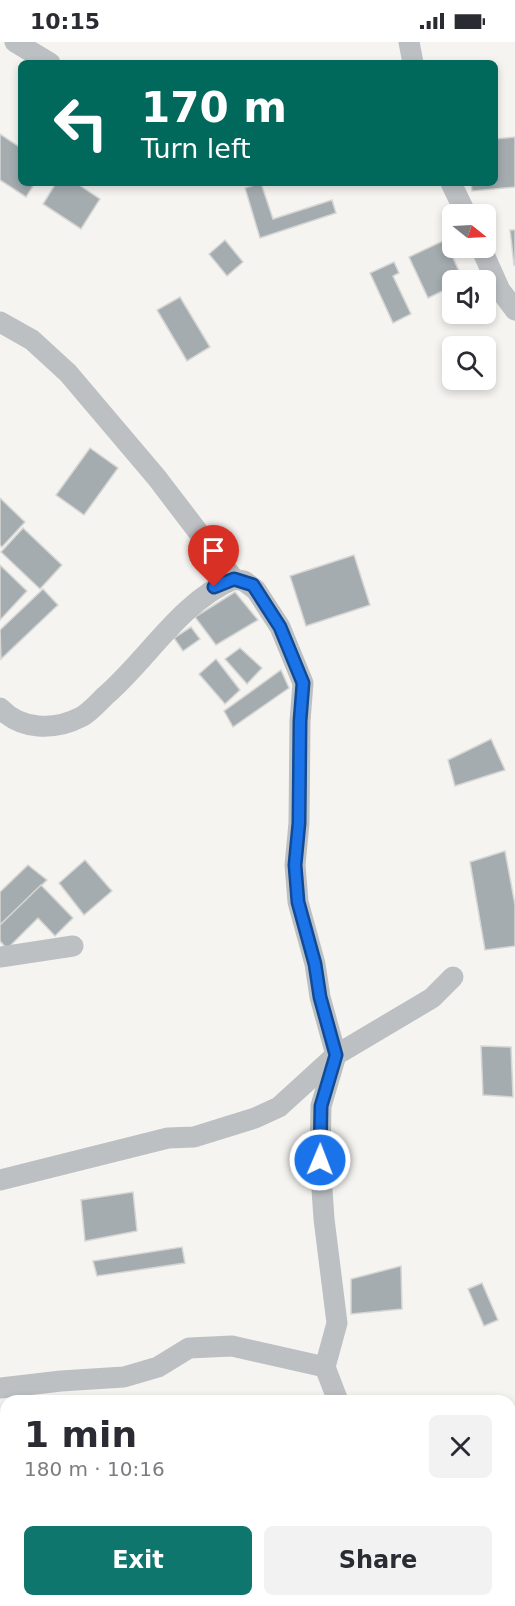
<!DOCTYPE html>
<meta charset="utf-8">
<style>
:root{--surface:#fff;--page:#f2f2f3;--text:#2b2b33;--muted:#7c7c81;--accent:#0f766e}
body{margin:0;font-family:"DejaVu Sans",sans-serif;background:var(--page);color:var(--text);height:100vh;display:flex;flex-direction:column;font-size:22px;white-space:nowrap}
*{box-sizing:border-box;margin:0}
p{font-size:20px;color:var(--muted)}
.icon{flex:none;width:33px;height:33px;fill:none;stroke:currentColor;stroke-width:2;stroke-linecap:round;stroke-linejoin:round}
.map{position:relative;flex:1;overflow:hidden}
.panel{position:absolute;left:0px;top:1353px;width:516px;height:212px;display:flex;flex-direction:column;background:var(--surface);border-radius:18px 18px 0 0;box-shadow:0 3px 9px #0003}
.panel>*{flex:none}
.banner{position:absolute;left:18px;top:18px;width:480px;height:126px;border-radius:9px;box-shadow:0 3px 9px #0003;background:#00695c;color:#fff;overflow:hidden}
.needle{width:39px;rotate:108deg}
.buttons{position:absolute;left:442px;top:162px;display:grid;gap:12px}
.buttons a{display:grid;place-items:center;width:54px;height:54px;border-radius:9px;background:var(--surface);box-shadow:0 3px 9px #0003;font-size:30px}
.pin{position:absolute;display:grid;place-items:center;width:51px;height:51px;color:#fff;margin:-62px -26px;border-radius:50% 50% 50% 0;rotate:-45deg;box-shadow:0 0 6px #0007}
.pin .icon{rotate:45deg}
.me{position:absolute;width:66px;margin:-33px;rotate:1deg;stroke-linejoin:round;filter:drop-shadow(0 0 4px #0008)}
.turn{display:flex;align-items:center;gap:21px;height:126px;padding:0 24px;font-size:27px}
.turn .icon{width:78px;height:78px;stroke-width:2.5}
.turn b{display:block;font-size:42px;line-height:51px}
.round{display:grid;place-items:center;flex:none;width:63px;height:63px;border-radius:9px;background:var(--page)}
.head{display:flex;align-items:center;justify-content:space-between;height:102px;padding:0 24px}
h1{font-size:36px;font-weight:700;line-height:45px}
.button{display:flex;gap:12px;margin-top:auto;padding:12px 24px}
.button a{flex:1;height:69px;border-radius:9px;background:var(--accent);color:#fff;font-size:24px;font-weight:700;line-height:69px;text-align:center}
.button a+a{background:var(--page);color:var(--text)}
.status{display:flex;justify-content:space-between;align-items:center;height:42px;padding:0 30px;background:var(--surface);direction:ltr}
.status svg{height:16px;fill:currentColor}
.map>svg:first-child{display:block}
.building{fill:#a4acb0;stroke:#d6d6d4;stroke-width:1.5}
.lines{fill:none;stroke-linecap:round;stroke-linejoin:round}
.minor{stroke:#bcc0c3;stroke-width:21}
.route-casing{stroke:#114b97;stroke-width:15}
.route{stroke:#1a73e8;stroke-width:10}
</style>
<div class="status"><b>10:15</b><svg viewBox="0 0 49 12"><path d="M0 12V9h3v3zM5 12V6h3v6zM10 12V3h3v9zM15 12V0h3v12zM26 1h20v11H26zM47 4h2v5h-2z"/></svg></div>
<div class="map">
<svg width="515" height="1564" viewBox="0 0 515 1564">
<rect width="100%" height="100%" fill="#f5f4f1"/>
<g class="building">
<path d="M0 92 21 106V141H35L26 155 0 138Z"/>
<path d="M515 95V145L472 149 471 141H495V97Z"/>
<path d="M56 141H76L100 157 81 187 43 162Z"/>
<path d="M261 141 273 177 332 158 336 171 260 196 245 146Z"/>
<path d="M510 188H515V223H514Z"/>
<path d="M225 198 243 220 227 234 209 212Z"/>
<path d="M445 198 463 238H453V244L428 256 409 215Z"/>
<path d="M394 220 399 231 393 234 411 272 393 281 370 231Z"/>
<path d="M180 255 210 305 187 319 157 268Z"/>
<path d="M90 406 118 426 84 473 56 453Z"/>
<path d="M0 456 25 480 2 505 0 503Z"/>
<path d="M23 486 62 523 40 547 1 510Z"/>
<path d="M354 513 370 563 306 584 290 534Z"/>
<path d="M0 523 27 549 0 578Z"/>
<path d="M43 547 58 563 1 617 0 588Z"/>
<path d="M235 550 258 578 216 603 195 575Z"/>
<path d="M191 585 200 597 183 609 174 596Z"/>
<path d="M240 606 262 626 247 642 225 617Z"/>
<path d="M216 617 240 648 225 662 199 632Z"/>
<path d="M281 628 289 646 233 685 224 669Z"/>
<path d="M491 697 505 728 455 744 448 718Z"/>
<path d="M505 809 515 863V904L485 908 470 820Z"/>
<path d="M85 818 112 849 84 873 59 841Z"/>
<path d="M28 823 47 838 0 883V850Z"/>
<path d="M41 843 73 876 55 894 38 876 7 907 0 899V883Z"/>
<path d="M481 1004 511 1005 513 1055 483 1053Z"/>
<path d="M133 1150 137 1189 85 1199 81 1158Z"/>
<path d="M182 1205 185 1221 97 1234 93 1219Z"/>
<path d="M401 1224 402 1267 351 1272V1237Z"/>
<path d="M482 1241 498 1278 484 1284 468 1247Z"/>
</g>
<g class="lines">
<g class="minor">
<path d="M15 0 50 21"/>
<path d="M409 0 413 21"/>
<path d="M451 141 466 172"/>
<path d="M481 206 500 248 515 268"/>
<path d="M0 280 32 298 68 331 157 436 234 537"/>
<path d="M0 666C21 688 54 689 81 675 89 671 98 661 105 654 148 617 180 560 234 537L244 539 256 548 280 585 303 641 300 679 299 781 295 823 298 860 315 922 320 955 336 1013 321 1064 320 1118 324 1177 337 1281 325 1325 338 1359"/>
<path d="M0 915 73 904"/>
<path d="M0 1138 168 1096 194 1095 255 1076 279 1065 336 1013 432 956 453 935"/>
<path d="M0 1346 61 1339 124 1335 158 1325 189 1306 232 1304 325 1325"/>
</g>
</g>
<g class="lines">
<g class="route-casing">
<path id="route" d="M214 545 234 537 253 543 280 585 303 641 300 679 299 781 295 823 298 860 315 922 320 955 336 1013 321 1064 320 1118"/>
</g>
<use href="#route" class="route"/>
</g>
</svg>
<div class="buttons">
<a><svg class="needle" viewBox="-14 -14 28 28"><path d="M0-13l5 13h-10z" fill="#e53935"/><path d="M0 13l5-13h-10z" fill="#7c7c81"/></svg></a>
<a><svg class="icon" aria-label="sound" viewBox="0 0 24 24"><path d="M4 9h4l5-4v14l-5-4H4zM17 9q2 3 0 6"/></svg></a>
<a><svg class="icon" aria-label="search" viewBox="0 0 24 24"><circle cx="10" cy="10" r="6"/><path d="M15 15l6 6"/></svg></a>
</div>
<div class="pin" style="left:214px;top:545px;background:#d93025"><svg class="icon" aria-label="arrive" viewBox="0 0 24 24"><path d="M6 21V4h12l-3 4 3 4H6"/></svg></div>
<svg class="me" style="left:320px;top:1118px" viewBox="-20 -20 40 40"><circle r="17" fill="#1a73e8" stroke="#fff" stroke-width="3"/><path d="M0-11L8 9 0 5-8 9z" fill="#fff"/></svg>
<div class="banner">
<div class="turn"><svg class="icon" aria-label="left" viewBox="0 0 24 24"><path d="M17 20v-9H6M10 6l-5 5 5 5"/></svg><div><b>170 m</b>Turn left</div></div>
</div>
<section class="panel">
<div class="head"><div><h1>1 min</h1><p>180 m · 10:16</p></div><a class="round"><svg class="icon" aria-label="close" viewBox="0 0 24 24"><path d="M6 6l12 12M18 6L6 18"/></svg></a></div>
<div class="button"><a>Exit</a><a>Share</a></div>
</section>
</div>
